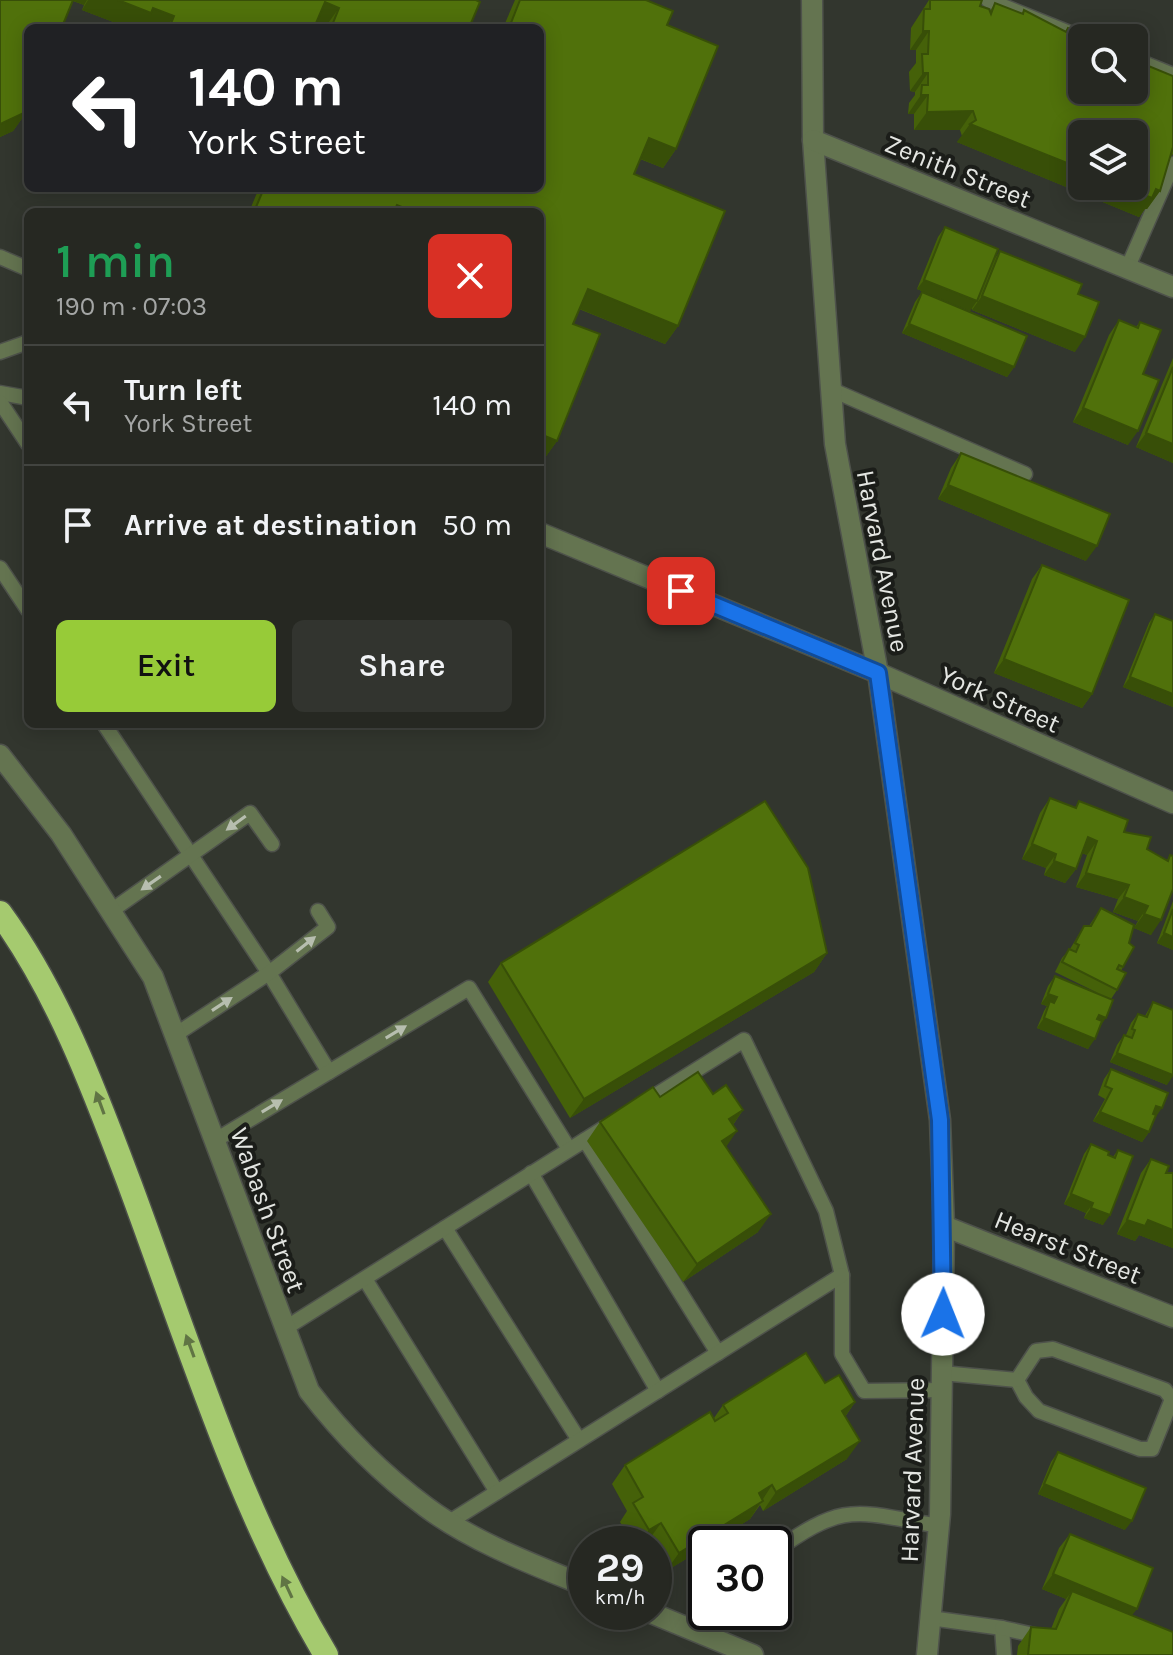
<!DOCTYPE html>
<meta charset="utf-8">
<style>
:root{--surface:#262822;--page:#32342f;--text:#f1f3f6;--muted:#a4a6a5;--line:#424440;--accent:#97cb38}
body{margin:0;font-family:Karla,sans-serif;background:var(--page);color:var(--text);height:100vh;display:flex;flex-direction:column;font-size:30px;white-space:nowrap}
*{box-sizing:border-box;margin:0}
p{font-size:26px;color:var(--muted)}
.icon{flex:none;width:44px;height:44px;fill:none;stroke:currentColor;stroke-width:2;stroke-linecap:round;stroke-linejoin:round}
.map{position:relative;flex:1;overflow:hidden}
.details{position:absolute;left:24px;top:208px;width:520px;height:520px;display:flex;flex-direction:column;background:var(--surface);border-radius:12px;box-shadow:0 4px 20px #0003,0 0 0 2px var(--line)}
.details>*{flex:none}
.top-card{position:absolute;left:24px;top:24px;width:520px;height:168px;border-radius:12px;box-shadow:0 4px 20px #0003,0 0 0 2px var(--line);background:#202124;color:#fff;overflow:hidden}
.controls{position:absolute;left:1068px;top:24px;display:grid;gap:16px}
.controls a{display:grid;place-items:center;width:80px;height:80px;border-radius:12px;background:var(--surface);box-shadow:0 4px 20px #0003,0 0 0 2px var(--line);font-size:40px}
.speed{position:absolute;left:568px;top:1526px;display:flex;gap:16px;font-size:40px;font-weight:700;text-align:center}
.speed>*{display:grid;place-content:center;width:104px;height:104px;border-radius:50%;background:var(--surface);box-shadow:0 4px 20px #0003,0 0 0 2px var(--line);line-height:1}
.speed small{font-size:20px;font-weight:400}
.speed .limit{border:4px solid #111;border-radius:12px;background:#fff;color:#111}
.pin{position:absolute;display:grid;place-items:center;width:68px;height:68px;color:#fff;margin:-34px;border-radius:16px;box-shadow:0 4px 12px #0006}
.me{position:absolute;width:88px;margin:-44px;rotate:1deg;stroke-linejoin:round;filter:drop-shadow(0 0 6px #0008)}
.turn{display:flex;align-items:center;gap:28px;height:168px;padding:0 32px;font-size:36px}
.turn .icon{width:104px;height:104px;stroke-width:2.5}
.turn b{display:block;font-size:56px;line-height:68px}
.round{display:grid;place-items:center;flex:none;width:84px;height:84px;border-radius:12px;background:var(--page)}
.headline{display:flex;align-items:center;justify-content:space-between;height:136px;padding:0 32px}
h1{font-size:48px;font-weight:600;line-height:60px;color:#1e9e55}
.cta{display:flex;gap:16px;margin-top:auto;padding:16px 32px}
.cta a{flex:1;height:92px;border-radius:12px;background:var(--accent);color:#111;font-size:32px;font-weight:600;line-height:92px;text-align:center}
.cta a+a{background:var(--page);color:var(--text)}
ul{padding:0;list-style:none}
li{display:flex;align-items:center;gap:24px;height:120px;padding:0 32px;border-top:2px solid var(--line)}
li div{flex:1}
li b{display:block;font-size:30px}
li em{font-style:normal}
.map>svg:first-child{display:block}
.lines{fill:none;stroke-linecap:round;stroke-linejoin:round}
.service-casing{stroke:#4e524b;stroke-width:17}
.minor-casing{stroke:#4e524b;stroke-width:23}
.motorway-casing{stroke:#4e524b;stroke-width:27}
.service{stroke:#647450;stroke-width:14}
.minor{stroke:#647450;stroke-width:20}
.motorway{stroke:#a5ca6f;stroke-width:24}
.wall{fill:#456109}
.shaded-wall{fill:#384f08}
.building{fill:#50710b;stroke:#384f08;stroke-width:2}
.oneway{fill:#b7beaf}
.oneway2{fill:#607444}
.route-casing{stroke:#114b97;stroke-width:20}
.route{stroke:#1a73e8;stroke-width:14}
.labels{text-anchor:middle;stroke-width:8;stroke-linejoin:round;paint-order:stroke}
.street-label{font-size:26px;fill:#e4e6e2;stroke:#1b1d19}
</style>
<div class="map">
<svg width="1173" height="1655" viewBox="0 0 1173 1655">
<rect width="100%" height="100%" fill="#32362e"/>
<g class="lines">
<g class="service-casing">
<g id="service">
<path d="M988 0 1082 38"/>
<path d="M1134 59 1173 75"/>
<path d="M0 257 28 269"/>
<path d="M1127 269 1173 164"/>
<path d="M0 352 28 342"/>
<path d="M830 389 1025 474"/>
<path d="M0 393 28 398"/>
<path d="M0 402 28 444"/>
<path d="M0 568 28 610"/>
<path d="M104 724 269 973 329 1072"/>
<path d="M111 911 250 813 272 844"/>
<path d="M175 1035 269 973 328 927 318 911"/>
<path d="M642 1104 744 1040 826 1211 842 1275V1354L864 1391 942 1390"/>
<path d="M585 1140 718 1353"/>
<path d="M214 1141 469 988 569 1149"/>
<path d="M531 1173 658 1391"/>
<path d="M445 1228 579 1440"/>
<path d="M365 1279 497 1492"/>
<path d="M284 1329 604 1128"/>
<path d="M1053 1349 1165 1390 1172 1399 1152 1449H1140L1039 1411 1026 1397 1017 1380 1036 1351Z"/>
<path d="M942 1373 1017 1380"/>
<path d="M451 1521 842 1275"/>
<path d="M774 1552C846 1500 856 1512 939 1526"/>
<path d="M930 1618 1002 1628 1004 1655"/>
<path d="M1002 1628 1043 1637"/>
<path d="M697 1632 708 1612"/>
</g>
</g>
<g class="minor-casing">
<g id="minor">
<path d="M812 0 813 140 835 444 878 673 940 1120 944 1226 940 1514 927 1655"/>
<path d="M813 140 1173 287"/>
<path d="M540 533 878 673 1173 803"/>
<path d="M0 755 61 834 153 977 309 1391C342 1434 383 1475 426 1507 473 1542 532 1564 586 1586"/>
<path d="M944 1226 1173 1317"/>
<path d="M649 1612 753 1655"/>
</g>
</g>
<g class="motorway-casing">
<path id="motorway" d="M0 913C59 994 95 1092 130 1185 189 1344 239 1509 326 1655"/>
</g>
<use href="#service" class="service"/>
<use href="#minor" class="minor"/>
<use href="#motorway" class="motorway"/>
</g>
<g class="wall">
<path d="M0 0H476L469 28H326V26L316 22 314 28H144L141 27 140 28H129L82 10 84 5 73 1 62 28H28L23 117 13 131 0 137Z"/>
<path d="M515 0H646L667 25 676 149 663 168 640 159 634 174 678 326 665 344 579 309 573 324 557 441 544 459 540 458V212H249L259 188H540V28H503Z"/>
<path d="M929 0H982L980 6 990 11 995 3 1021 14 1024 10 1065 32 1068 28 1082 38V90L1173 76V154L1169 159 1160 191 1147 209H1145L1139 217 957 142 962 136 960 130H914V114H908L909 103 915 95V92L910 91 909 72 916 63V50H910L911 28Z"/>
<path d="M945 227 993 261 1000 251 1078 294 1075 352 972 310V308L970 311 917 289 938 237Z"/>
<path d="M922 292 1014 367 1007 377 902 333 915 302Z"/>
<path d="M1119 320 1136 327 1140 322 1128 445 1073 422 1109 335Z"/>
<path d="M1173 358V463L1136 447Z"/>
<path d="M961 453 1086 561 938 499 951 468Z"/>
<path d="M1042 565 1092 694 1082 708 994 673 1032 579Z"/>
<path d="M1155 614 1173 621V707L1123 687 1149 623Z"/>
<path d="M1050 798 1075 808 1079 801 1124 832 1147 849 1167 860 1170 855 1151 935 1134 928 1138 921 1113 912 1118 899 1076 887 1087 855 1082 853 1076 869 1065 883 1044 875 1046 868 1022 859 1040 813Z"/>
<path d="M1173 901V950L1157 943Z"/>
<path d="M1101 908 1123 967 1121 971 1117 990 1111 999 1100 1026 1088 1049 1037 1028 1044 1011 1047 1006 1041 1004 1048 986 1055 976 1098 993 1055 972 1062 958 1070 949 1084 926H1089Z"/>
<path d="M827 953 814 972 570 1118 488 982 501 963Z"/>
<path d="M1153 1002 1167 1085 1110 1062 1117 1045 1124 1035H1126L1131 1023 1138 1014 1145 1016Z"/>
<path d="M1111 1069 1149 1132 1142 1142 1093 1121 1105 1099 1098 1095 1104 1079Z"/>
<path d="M713 1094 743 1110 733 1125 726 1147 758 1232 683 1282 587 1141 600 1122Z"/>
<path d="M1091 1144 1113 1157 1118 1150 1103 1225 1084 1218 1086 1213 1064 1204 1084 1154Z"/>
<path d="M1151 1159 1166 1173H1173V1248L1139 1235 1135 1241 1117 1234 1141 1173Z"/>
<path d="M825 1383 855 1402 845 1417 847 1459 763 1511 760 1505 750 1519 710 1544H706V1547L666 1571 654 1552V1544H649L648 1541 644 1544H633L620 1522 627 1511 612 1484 625 1465 714 1418 723 1405Z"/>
<path d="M1058 1452 1125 1530 1038 1494 1051 1462Z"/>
<path d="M1070 1534 1132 1615 1173 1655H1017L1018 1646 1031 1627 1051 1629 1059 1609 1066 1599 1042 1589 1059 1548Z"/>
</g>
<g class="shaded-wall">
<path d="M71 0H87L84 5Z"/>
<path d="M88 0H118L153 8 174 16 166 28H144L141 27 140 28H129L82 10Z"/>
<path d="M325 2 339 8 326 26 312 20Z"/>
<path d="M923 31H929L916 50H910Z"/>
<path d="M923 73H928L915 92 910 91Z"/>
<path d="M921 95H928L914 114H908Z"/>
<path d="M28 103V119L23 117 13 131 0 137V124Z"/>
<path d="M973 111 960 130H914L927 112Z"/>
<path d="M970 124 1082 169V186H1122L1160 191 1147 209H1145L1139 217 957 142Z"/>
<path d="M649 138 676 149 663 168 636 157Z"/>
<path d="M397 205 414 212H392Z"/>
<path d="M256 207 268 212H253Z"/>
<path d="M924 280 977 301 970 311 917 289Z"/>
<path d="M588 289 678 326 665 344 575 307Z"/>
<path d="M982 296 1085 337 1075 352 972 310Z"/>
<path d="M909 324 1014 367 1007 377 902 333Z"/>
<path d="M1083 408 1138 431 1128 445 1073 422Z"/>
<path d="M1146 433 1173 444V463L1136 447Z"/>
<path d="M540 434 557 441 544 459 540 458Z"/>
<path d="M948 485 1097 546 1086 561 938 499Z"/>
<path d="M1004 659 1092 694 1082 708 994 673Z"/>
<path d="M1130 677 1173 694V707L1123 687Z"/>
<path d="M1088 837 1097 841 1087 855 1078 852Z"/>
<path d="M1032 844 1056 854 1046 868 1022 859Z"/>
<path d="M1054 861 1076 869 1065 883 1044 875Z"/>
<path d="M1086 873 1129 885 1118 899 1076 887Z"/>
<path d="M1124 897 1148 906 1138 921 1113 912Z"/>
<path d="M1144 914 1161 920 1151 935 1134 928Z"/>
<path d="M1164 933 1173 937V950L1157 943Z"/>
<path d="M827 953 814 972 570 1118 584 1099Z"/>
<path d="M1048 994 1057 997 1050 1007V1001L1047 1006 1041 1004Z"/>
<path d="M1099 1015 1106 1018 1099 1028 1092 1025Z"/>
<path d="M1044 1018 1095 1039 1088 1049 1037 1028Z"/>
<path d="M1117 1053 1173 1075V1076L1167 1085 1110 1062Z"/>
<path d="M1156 1106 1162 1108 1155 1118 1149 1116Z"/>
<path d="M743 1110 730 1129 729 1119Z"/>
<path d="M1100 1112 1149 1132 1142 1142 1093 1121Z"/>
<path d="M737 1131 724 1150 722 1141Z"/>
<path d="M1071 1194 1093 1203 1086 1213 1064 1204Z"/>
<path d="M1091 1208 1110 1215 1103 1225 1084 1218Z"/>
<path d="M771 1214 758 1232 683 1282 697 1264Z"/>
<path d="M1127 1220H1148L1173 1230V1248L1139 1235 1135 1241 1117 1234Z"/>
<path d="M855 1402 842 1421V1411Z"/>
<path d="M860 1441 847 1459 763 1511 776 1492Z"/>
<path d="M1044 1484 1132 1521 1125 1530 1038 1494Z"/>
<path d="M772 1485 750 1519 710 1544H706V1547L666 1571 679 1553 759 1493Z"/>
<path d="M661 1523 648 1541 644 1544H639L649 1530Z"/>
<path d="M1053 1574 1137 1609 1126 1623 1072 1591 1066 1599 1042 1589Z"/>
</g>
<g class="building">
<path d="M0 0H73L62 27 58 25 57 28H28V108L26 112 0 124Z"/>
<path d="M118 0H476L480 2 469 28H331L339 8 325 2 314 28H169L174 16 153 8 151 13Z"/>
<path d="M520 0H646L673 11 667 25 718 46 676 149 649 138 634 174 725 211 678 326 588 289 573 324 600 334 557 441 540 434V212H414L397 205 394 212H268L256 207 264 188H540V28H509Z"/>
<path d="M930 0H982L980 6 989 9 991 14 995 3 1023 14 1024 10 1066 32 1068 28 1088 37V38H1082V90H1134V60L1173 76V147L1160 191 1156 189 1152 198 1122 186H1134V134H1082V169L970 124 976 120 973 111 927 112 928 95H921L922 85H928V73H923L922 54H928L929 31H923L924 9H930Z"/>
<path d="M945 227 998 249 977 301 924 280Z"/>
<path d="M1000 251 1082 284 1078 294 1099 302 1085 337 982 296Z"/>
<path d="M922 292 1027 336 1014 367 909 324Z"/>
<path d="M1119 320 1138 328 1140 322 1161 330 1143 374 1159 380 1138 431 1083 408Z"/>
<path d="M1173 367V444L1146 433Z"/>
<path d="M961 453 1110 514 1097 546 948 485Z"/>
<path d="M1042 565 1129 600 1092 694 1004 659Z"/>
<path d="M1155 614 1173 621V694L1130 677Z"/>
<path d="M1050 798 1076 808 1079 801 1128 820 1124 832 1151 837 1147 849 1168 861 1170 855 1173 856V889L1161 920 1144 914 1148 906 1124 897 1129 885 1086 873 1097 841 1088 837 1076 869 1054 861 1056 854 1032 844Z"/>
<path d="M765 801 808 868 827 953 584 1099 501 963Z"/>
<path d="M1101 908 1134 925 1129 943 1134 947 1123 967 1119 965 1117 969 1126 973 1117 990 1062 962 1069 949 1076 952 1079 945 1075 943 1084 926H1091Z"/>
<path d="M1173 909V937L1164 933Z"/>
<path d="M1055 976 1113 1000 1106 1018 1099 1015 1097 1019 1102 1021 1095 1039 1044 1018 1050 1001 1054 1003 1057 997 1048 994Z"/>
<path d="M1153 1002 1173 1010V1075L1117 1053 1124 1035 1132 1038 1135 1030 1132 1029 1138 1014 1147 1017Z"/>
<path d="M1111 1069 1168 1093 1162 1108 1156 1106 1153 1114 1156 1115 1149 1132 1100 1112 1112 1089 1105 1086Z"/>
<path d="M698 1072 713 1094 726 1085 743 1110 729 1119 737 1131 722 1141 771 1214 697 1264 600 1122 653 1087 660 1097Z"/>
<path d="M1091 1144 1109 1152 1108 1155 1115 1158 1118 1150 1133 1156 1110 1215 1091 1208 1093 1203 1071 1194Z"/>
<path d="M1151 1159 1169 1166 1166 1173H1173V1230L1148 1220 1145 1226 1127 1220Z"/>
<path d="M806 1353 825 1383 839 1375 855 1402 842 1411 860 1441 776 1492 772 1485 759 1493 763 1501 679 1553 661 1523 649 1530 633 1503 643 1497 625 1465 710 1412 715 1421 728 1413 723 1405Z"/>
<path d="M1058 1452 1146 1488 1132 1521 1044 1484Z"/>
<path d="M1070 1534 1153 1568 1137 1609 1053 1574Z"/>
<path d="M1072 1591 1173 1632V1655H1028L1031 1627 1056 1629Z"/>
</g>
<defs><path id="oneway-solid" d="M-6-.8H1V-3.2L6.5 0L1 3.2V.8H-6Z" transform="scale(2)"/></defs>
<g class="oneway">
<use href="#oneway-solid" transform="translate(236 823) rotate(144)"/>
<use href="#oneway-solid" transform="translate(151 883) rotate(145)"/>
<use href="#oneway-solid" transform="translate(306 944) rotate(-38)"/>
<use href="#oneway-solid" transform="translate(222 1004) rotate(-33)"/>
<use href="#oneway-solid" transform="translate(396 1032) rotate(-31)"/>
<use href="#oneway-solid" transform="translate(272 1106) rotate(-31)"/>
</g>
<g class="oneway2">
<use href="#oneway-solid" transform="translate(100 1103) rotate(-110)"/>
<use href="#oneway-solid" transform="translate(190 1346) rotate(-110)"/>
<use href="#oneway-solid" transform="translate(287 1587) rotate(-115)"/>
</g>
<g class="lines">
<g class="route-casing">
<path id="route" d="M681 591 878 673 940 1120 943 1314"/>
</g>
<use href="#route" class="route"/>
</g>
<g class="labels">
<g class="street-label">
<text transform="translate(958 171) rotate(22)" y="9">Zenith Street</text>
<text transform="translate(883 561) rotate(79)" y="9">Harvard Avenue</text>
<text transform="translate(1000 699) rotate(24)" y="9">York Street</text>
<text transform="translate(268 1210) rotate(70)" y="9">Wabash Street</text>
<text transform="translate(1068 1247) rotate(22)" y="9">Hearst Street</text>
<text transform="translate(912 1470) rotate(-88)" y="9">Harvard Avenue</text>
</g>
</g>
</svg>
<div class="controls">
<a><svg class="icon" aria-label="search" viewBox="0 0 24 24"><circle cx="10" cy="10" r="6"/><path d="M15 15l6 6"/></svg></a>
<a><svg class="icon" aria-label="layers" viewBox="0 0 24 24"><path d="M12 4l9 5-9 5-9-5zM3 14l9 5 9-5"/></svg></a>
</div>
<div class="speed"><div>29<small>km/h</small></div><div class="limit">30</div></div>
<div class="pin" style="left:681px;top:591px;background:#d93025"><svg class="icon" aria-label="arrive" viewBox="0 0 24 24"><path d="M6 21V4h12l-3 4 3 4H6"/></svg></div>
<svg class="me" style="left:943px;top:1314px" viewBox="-20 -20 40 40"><circle r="19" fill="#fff"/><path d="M0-13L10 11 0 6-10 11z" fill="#1a73e8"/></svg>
<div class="top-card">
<div class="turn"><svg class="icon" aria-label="left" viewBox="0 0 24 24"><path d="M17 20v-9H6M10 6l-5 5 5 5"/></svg><div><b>140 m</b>York Street</div></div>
</div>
<section class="details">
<div class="headline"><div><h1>1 min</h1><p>190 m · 07:03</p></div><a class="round" style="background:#d93025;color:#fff"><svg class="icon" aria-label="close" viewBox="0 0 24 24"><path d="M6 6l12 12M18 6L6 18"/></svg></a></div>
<ul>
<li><svg class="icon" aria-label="left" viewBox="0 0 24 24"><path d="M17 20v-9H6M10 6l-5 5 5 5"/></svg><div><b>Turn left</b><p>York Street</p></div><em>140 m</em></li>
<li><svg class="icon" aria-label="arrive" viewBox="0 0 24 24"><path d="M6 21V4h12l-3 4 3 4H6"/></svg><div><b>Arrive at destination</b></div><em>50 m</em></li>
</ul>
<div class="cta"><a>Exit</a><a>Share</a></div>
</section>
</div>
